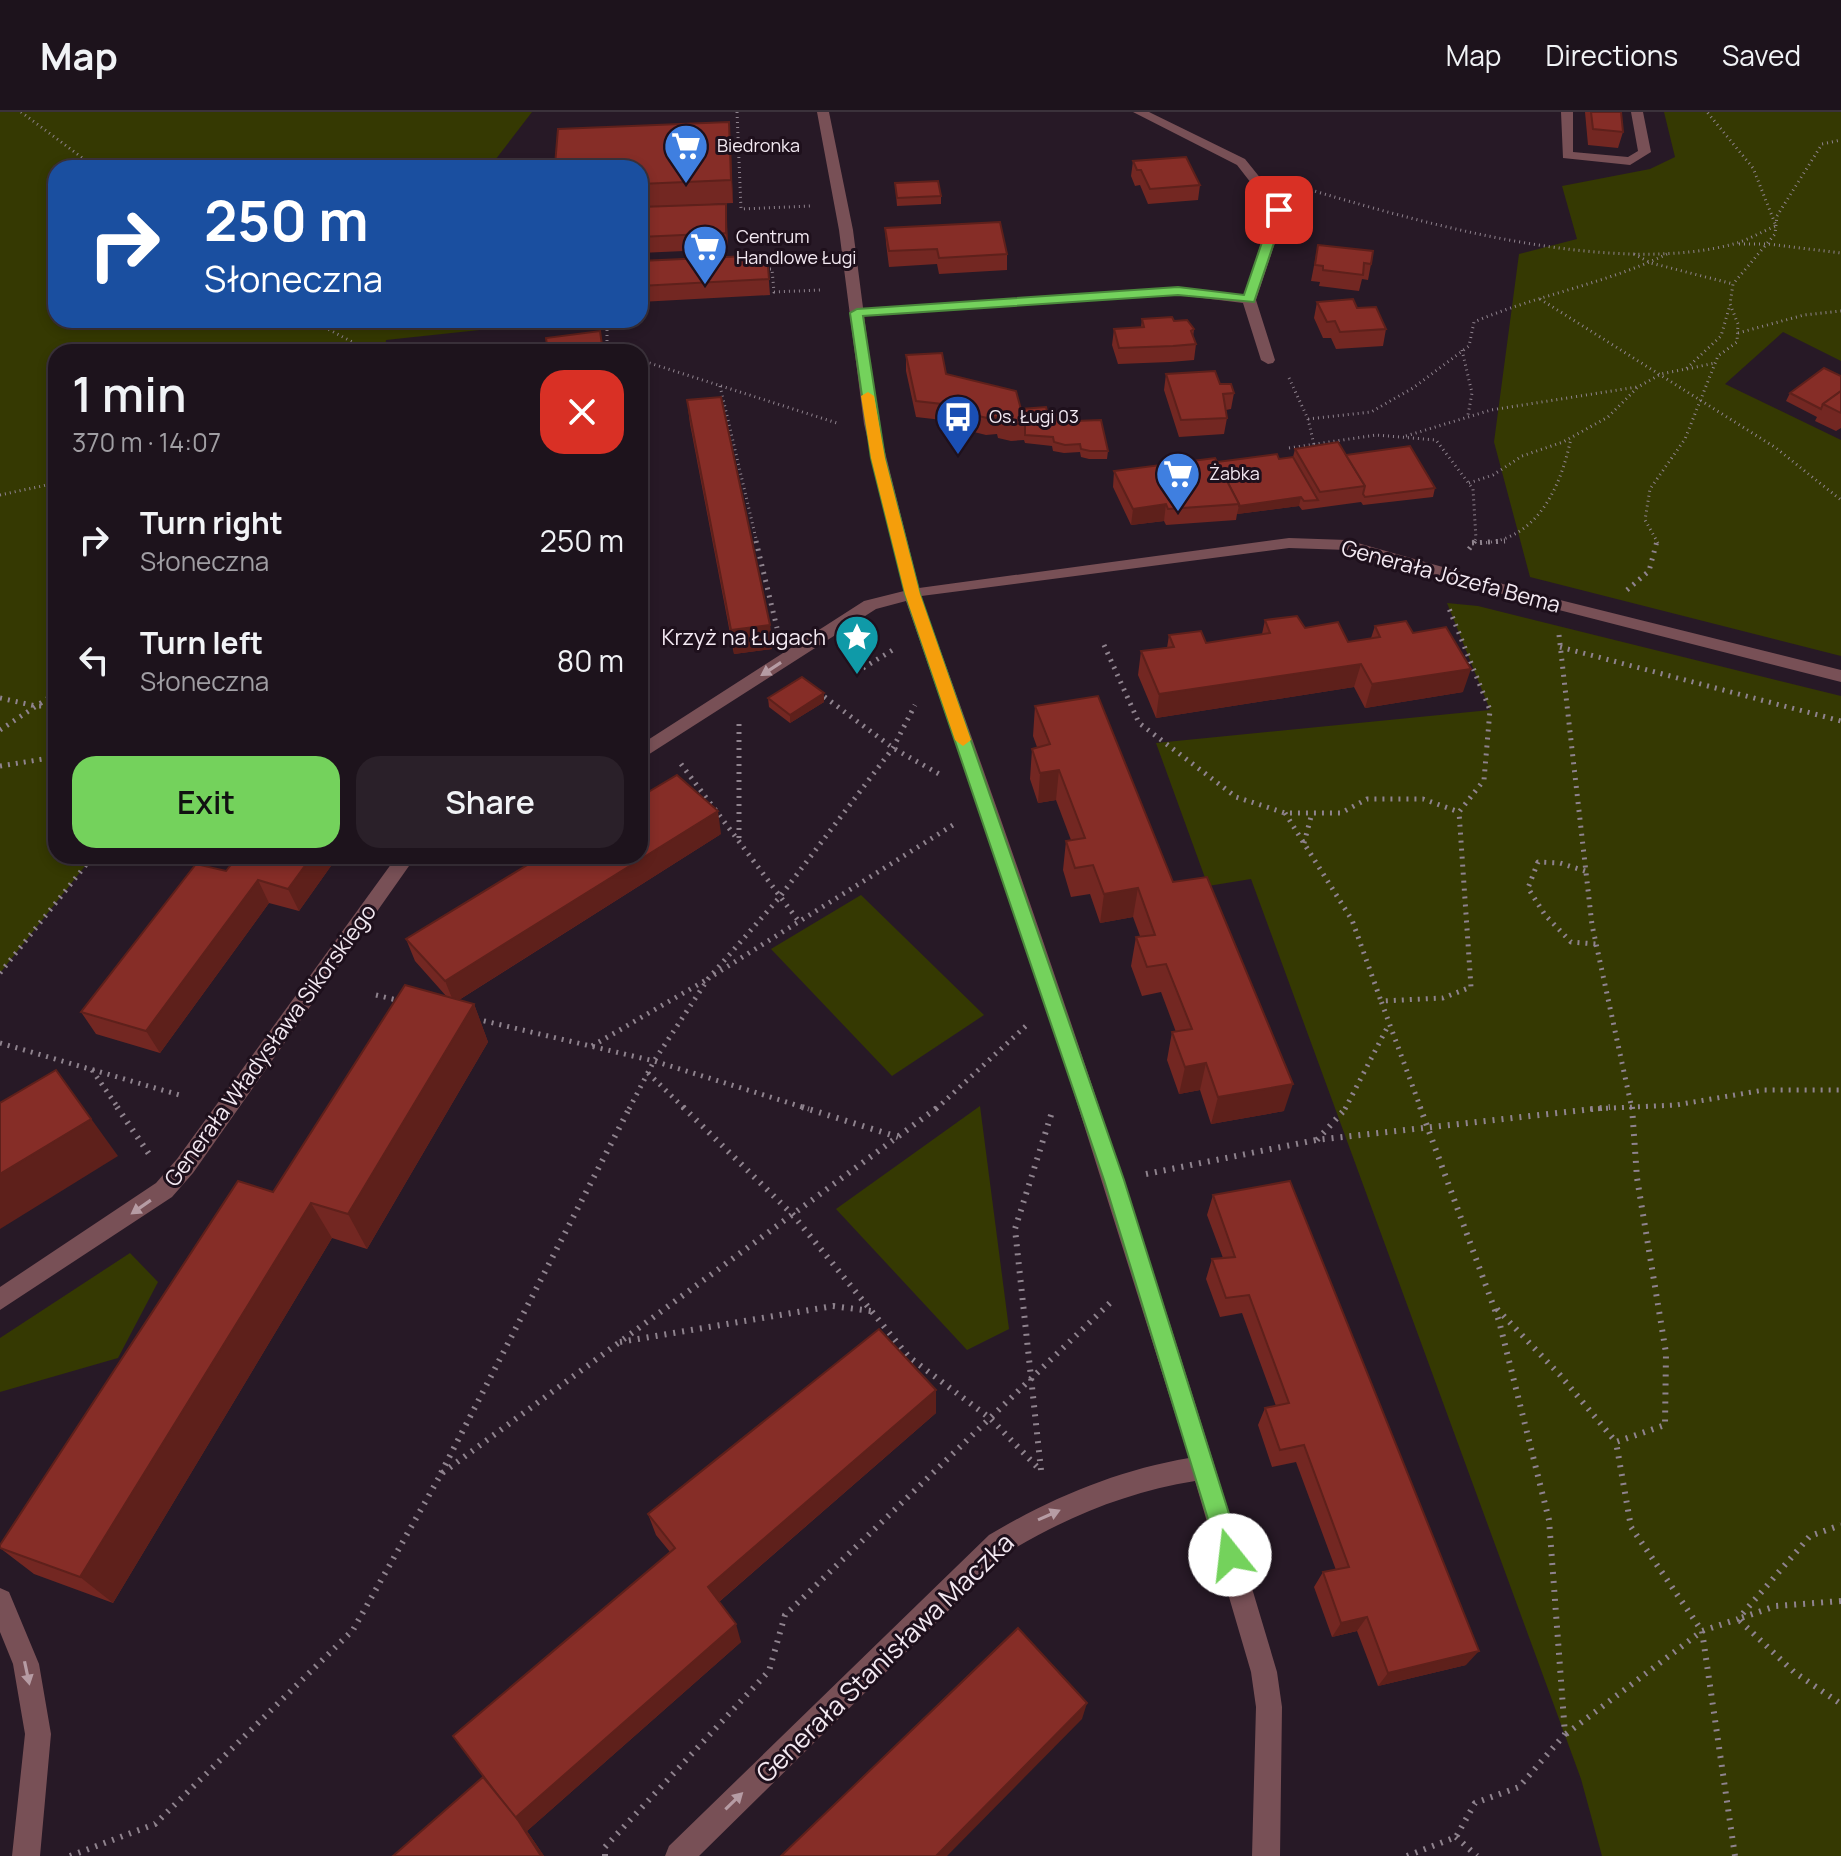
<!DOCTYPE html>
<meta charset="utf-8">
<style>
:root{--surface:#1d131c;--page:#2a2029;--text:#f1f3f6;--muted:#a09ea3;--line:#3b323b;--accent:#74d25c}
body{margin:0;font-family:Manrope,sans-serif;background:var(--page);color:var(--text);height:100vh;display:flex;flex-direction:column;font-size:30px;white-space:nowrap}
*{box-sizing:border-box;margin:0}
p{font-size:26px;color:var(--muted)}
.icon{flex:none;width:44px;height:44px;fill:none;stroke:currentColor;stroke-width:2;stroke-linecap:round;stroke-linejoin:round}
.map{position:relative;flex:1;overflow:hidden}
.details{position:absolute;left:48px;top:232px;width:600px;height:520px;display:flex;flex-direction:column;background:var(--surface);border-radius:24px;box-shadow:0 4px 12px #0003,0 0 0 2px var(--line)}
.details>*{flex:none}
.guide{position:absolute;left:48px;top:48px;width:600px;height:168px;border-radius:24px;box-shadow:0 4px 12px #0003,0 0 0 2px var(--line);background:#1a4fa0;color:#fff;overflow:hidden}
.pin{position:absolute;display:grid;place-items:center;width:68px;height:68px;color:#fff;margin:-34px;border-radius:16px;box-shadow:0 4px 12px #0006}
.me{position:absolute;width:88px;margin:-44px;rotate:344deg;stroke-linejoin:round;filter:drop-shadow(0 0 6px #0008)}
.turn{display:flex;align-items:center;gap:28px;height:168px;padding:0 24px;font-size:36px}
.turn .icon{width:104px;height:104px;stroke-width:2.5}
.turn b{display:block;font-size:56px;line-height:68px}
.round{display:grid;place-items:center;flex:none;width:84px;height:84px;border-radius:24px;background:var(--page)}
.overview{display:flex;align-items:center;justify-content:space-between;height:136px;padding:0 24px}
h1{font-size:48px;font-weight:600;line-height:60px}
.cta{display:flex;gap:16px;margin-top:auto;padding:16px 24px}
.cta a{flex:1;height:92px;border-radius:24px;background:var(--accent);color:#111;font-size:32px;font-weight:600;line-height:92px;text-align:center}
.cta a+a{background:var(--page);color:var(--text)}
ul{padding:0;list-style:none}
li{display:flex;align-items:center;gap:24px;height:120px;padding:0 24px}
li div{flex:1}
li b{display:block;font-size:30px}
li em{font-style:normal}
header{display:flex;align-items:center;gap:48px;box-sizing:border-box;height:112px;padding:0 40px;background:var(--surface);border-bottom:2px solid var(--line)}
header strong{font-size:38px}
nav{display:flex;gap:44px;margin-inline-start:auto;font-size:28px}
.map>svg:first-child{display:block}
.green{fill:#353902}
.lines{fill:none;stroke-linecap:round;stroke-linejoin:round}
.path-far2{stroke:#8f838e;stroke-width:3;stroke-dasharray:1 4;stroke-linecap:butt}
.path-far1{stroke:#8f838e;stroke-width:5;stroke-dasharray:2 6;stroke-linecap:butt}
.path{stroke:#8f838e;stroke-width:6;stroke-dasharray:2 7;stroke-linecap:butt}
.service{fill:#785056;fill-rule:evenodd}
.minor{fill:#785056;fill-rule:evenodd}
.tertiary{fill:#785056;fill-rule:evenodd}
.wall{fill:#732722}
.shaded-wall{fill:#5e201b}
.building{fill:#862d27;stroke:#5e201b;stroke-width:2}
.oneway{fill:#b69ca4}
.route{fill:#74d25c;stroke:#4b883c;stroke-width:2}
.slow{fill:#f59e0b}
.labels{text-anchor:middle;stroke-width:6;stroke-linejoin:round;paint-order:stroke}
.far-poi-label{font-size:18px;fill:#f3e9f2;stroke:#1e101c;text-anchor:start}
.street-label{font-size:22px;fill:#f3e9f2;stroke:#1e101c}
.poi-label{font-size:22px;fill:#f3e9f2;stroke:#1e101c;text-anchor:end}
.near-street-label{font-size:26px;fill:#f3e9f2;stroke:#1e101c}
</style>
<header>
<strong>Map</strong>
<nav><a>Map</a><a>Directions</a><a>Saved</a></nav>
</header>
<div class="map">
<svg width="1841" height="1744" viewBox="0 0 1841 1744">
<rect width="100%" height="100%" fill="#271926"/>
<g class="green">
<path d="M0 0H532L489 56H56V208H522L527 213 386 228 385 240H56V744H93L0 861Z"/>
<path d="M1664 0H1841V249L1783 220 1725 272 1841 328V544L1530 465 1494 330 1519 142 1577 127 1562 74 1650 57 1675 45Z"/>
<path d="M1447 491 1478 494 1841 584V1744H1602L1581 1667 1251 767 1208 774 1156 631 1490 598Z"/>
<path d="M861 783 984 903 892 964 771 837Z"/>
<path d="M980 994 1009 1217 967 1238 836 1097Z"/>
<path d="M130 1141 158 1170 118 1246 0 1280V1226Z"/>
</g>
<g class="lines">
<g class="path-far2">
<path d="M21 0 96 56"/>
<path d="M737 0 741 97 811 94"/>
<path d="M1301 75C1420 111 1615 166 1737 131 1750 127 1763 119 1776 114L1753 56 1707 0"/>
<path d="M1739 132H1768L1841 141"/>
<path d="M1634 142 1651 151 1733 172"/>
<path d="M765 157H772L774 180 821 178"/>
<path d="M1540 187 1776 336 1841 388"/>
<path d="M311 208 371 240"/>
<path d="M607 208V238"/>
<path d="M1738 221 1804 203 1841 199"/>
<path d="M1462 238 1472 281 1468 303"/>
<path d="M590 240H615"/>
<path d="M640 248 840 312"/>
<path d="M1687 257 1715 251"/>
<path d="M1289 266 1308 307 1314 333"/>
<path d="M720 274 757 431"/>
<path d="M1308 307 1371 300 1413 276 1469 234 1474 210C1537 183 1605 172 1667 142"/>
<path d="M1406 324 1491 298 1637 275"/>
<path d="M1289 336 1376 323 1436 328 1473 377 1476 427 1474 431"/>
<path d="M1469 371 1493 363 1522 344 1563 330 1608 305 1638 275 1661 262 1686 257 1721 224 1730 193"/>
<path d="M0 383 56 371"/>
<path d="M1481 431C1537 429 1561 375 1571 326"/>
<path d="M1658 431 1645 408 1650 377 1685 327 1718 244 1737 230 1738 212 1730 192 1733 172 1775 122 1777 104 1822 32 1841 28"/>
</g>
<g class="path-far1">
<path d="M756 429 777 516"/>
<path d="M1472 431 1505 429"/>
<path d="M1469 437 1475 429"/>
<path d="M1627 478 1649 459 1657 429"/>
<path d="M1559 523 1592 813 1632 997"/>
<path d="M1104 533 1139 611 1236 685 1285 701H1341L1367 687H1423L1459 700"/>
<path d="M1560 535 1841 609"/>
<path d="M863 556 896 536"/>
<path d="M818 580 893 636 939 662"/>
<path d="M0 586 36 594H56"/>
<path d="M739 612V730"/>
<path d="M0 618 56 581"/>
<path d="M681 652 800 811"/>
<path d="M0 654 56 645"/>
<path d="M1285 701 1352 808 1381 889"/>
<path d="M1304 731 1312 701"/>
<path d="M1585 759 1560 751 1538 750 1528 776 1545 803 1571 830 1596 832"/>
<path d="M0 861 93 744"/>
<path d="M714 863 956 711"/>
<path d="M376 883 401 889"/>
<path d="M476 907 654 949 809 997"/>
<path d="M0 931 183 984"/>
<path d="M592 934 706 868"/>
<path d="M92 958 119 997"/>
<path d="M648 961 685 997"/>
<path d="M629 997 654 949 708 867 779 786 893 636 915 593"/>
<path d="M936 997 1028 912"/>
<path d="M1345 997 1389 912"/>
<path d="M1421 997 1381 889 1443 886 1471 875 1459 700 1484 668 1490 598 1448 494"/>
<path d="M1590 997 1676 993 1764 978H1841"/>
</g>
<g class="path">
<path d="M117 995 149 1042"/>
<path d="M683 995 793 1103 909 1245 991 1307 1041 1359"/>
<path d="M802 995 898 1025"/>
<path d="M1632 995 1637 1066 1666 1241 1665 1313 1616 1330 1631 1415 1702 1519 1735 1744"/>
<path d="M1317 1028 1347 995"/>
<path d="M1146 1062 1316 1028 1610 995"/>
<path d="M1497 1197 1560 1263 1616 1330"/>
<path d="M620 1230 833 1194 871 1199"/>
<path d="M1041 1358 1015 1117 1052 1000"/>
<path d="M441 1361 630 995"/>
<path d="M1841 1489 1776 1494 1738 1507 1794 1560 1841 1592"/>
<path d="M1566 1622 1702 1519 1738 1507 1810 1424 1841 1413"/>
<path d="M1456 1725 1477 1744"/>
<path d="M70 1744 155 1712 353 1518 441 1362 938 995"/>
<path d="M605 1744V1735L769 1559 785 1503 1114 1187"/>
<path d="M1407 1744 1456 1725 1475 1691 1519 1675 1565 1622 1549 1408 1499 1209 1420 995"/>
</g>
<path class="service" d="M1561 0H1573V40L1628 45 1638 39 1631 0H1643L1651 40 1630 53 1563 46Z"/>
<g class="minor">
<path d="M1133 0H1149L1245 47 1286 98 1256 188 1275 248 1273 251 1268 252 1261 248 1243 191 1178 183 852 204 850 201 857 197 1178 175 1244 183 1272 98 1237 53Z"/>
<path d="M912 477 920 482C1050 838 1170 1198 1277 1560L1282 1595 1280 1744H1252L1256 1595 1251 1560 1195 1369C1127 1380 1066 1405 1007 1441L699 1744H665L669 1734 989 1423C1051 1386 1118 1358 1189 1346L1043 883 906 489 876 497 640 648V633L864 489Z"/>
<path d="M397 744H416L193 1061 172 1085 0 1198V1175L156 1071 177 1047Z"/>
<path d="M0 1476 9 1480 39 1552 51 1622 40 1744H12L25 1622 13 1552 0 1520Z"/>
</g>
<path class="tertiary" d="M817 0H829L853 118 878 312 919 476 1289 426 1347 428 1556 487 1841 558V570L1555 497 1347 438 1289 436 906 486 864 312 839 118Z"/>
</g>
<g class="wall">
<path d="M1585 0H1621L1623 20 1618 36 1588 33Z"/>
<path d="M729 10 733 91 640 95V56L555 53Z"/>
<path d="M1133 49 1200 73 1198 88 1148 92 1140 73 1135 74 1131 64Z"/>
<path d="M895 71 941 84V92L897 94Z"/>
<path d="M726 92 728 137 640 141V95Z"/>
<path d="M885 116 1007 142V158L939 162 937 152 889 155 886 131Z"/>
<path d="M1318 133 1371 152 1368 168 1362 167 1359 179 1319 174 1320 170 1311 169Z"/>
<path d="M767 143 770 183 640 190V149Z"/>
<path d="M1317 190 1357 196 1386 217 1383 234 1336 237 1331 226H1323L1314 206Z"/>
<path d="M1142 207 1174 209 1194 217 1193 225 1196 232 1194 248 1170 250 1118 252 1112 233 1114 217 1141 215Z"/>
<path d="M906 243 1021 297 1075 309 1108 339 1107 347H1089L1081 345 1080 340 1064 341 1053 339 1052 334 1025 331 1024 328 1011 329 998 326 997 322 986 323 970 319 969 315 943 312 942 308 916 305 906 259Z"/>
<path d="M1166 262 1220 272 1234 281 1231 297 1226 298 1227 306 1224 322 1179 325 1164 278Z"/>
<path d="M1841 264V316L1836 319 1815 309 1817 305 1786 289 1790 281Z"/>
<path d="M687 288 770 513 772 537 734 542 690 312Z"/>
<path d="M1295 337 1346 343 1435 376 1433 385 1363 393 1361 390 1302 398 1299 394 1237 402 1236 408 1166 413 1164 409 1131 413 1113 375 1114 359 1279 347 1293 345Z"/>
<path d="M1265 508 1305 516 1348 530 1371 526 1375 514 1413 521 1463 580 1365 596 1354 575 1156 606 1138 563 1141 539 1167 536 1169 523 1206 531 1262 522Z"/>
<path d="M824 581V590L790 611 769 595 768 586Z"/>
<path d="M1035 594 1173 770 1284 999 1211 1012 1200 978 1179 982 1167 948 1172 920H1176L1161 880 1142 884 1131 854 1136 825 1140 824 1133 805 1100 811 1090 782 1071 785 1063 758 1066 729 1071 728 1056 688 1038 691 1030 667 1032 637 1037 635 1033 624Z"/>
<path d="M721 722 459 888 474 892 488 930 367 1137 332 1126 113 1491 34 1462 0 1436 447 885 415 849 406 827Z"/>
<path d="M238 744H338L299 799 269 791 160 941 96 922 81 900 226 759Z"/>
<path d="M1213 1083 1466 1553 1378 1574 1357 1519 1332 1525 1314 1475 1323 1460 1336 1458 1296 1350 1272 1355 1258 1313 1265 1296 1276 1294 1242 1201 1220 1205 1206 1167 1212 1147 1223 1146 1207 1103Z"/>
<path d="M936 1278V1301L719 1490 741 1530 527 1719 544 1744H393L483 1665 670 1440 656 1423 648 1402Z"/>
</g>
<g class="shaded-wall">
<path d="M729 10 731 33 733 91 731 68Z"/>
<path d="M726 92 727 107 728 137 726 121Z"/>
<path d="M1301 385 1299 394 1237 402 1239 394Z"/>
<path d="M1166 392 1164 409 1131 413 1133 397Z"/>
<path d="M770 513 772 537 734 542 731 518Z"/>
<path d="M1361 552 1354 575 1156 606 1159 582Z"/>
<path d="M1471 557 1463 580 1365 596 1372 572Z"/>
<path d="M824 581V590L790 611V603Z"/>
<path d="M1059 658 1056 688 1038 691 1040 661Z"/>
<path d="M718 699 721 722 454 891 445 869Z"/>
<path d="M312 744H338L299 799 288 777Z"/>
<path d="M258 768 269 791 160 941 146 919Z"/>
<path d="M1138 776 1133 805 1100 811 1104 782Z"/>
<path d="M474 892 488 930 367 1137 348 1102Z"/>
<path d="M1206 951 1200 978 1179 982 1185 955Z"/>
<path d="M56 958 118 1044 0 1117V1062Z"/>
<path d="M1293 972 1284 999 1211 1012 1218 985Z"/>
<path d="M311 1091 332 1126 113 1491 80 1465Z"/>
<path d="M936 1278V1301L714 1494 708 1475Z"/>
<path d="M1367 1505 1357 1519 1332 1525 1341 1511Z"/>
<path d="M736 1512 741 1530 527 1719 544 1744H541L494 1676Z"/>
<path d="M1479 1539 1466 1553 1378 1574 1388 1561Z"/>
<path d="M1087 1591 1082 1607 947 1744H936Z"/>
</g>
<g class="building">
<path d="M1591 0H1621L1623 20 1593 17Z"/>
<path d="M729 10 731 68 640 72V56H531L532 54 555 53 558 17Z"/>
<path d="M1186 45 1200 73 1150 77 1141 58H1137L1133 49Z"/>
<path d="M938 69 941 84 897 86 895 71Z"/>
<path d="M726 92V121L640 125V95Z"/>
<path d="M1000 110 1007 142 939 146 937 137 889 139 885 116Z"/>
<path d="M1318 133 1373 139 1371 152 1364 151 1363 163 1323 158V154L1315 153Z"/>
<path d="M767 143 769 167 640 174V149Z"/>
<path d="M1353 187 1357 196 1376 195 1386 217 1340 220 1335 209 1327 210 1317 190Z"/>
<path d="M1172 205 1174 209 1187 208 1194 217 1191 219 1196 232 1173 234 1119 236 1114 217 1144 215 1142 207Z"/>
<path d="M600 219 603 240H548L546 226Z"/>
<path d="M942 241 946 262 1016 279 1025 312H1012L999 309 998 305 987 306 970 302V299L944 295 942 292 916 289 906 243Z"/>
<path d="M1824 256 1841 264V279L1823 292 1821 297 1790 281Z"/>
<path d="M1215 259 1220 272H1231L1234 281 1223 282 1227 306 1181 308 1166 262Z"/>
<path d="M1841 279V301L1823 292Z"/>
<path d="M721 285 770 513 731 518 687 288Z"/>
<path d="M1046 295 1048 303 1073 301 1075 309 1101 308 1108 339H1090L1081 337 1080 332 1065 333 1054 330 1053 325 1025 323V312L1021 297Z"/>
<path d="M1338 330 1365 374 1320 380 1295 337Z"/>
<path d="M1410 334 1435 376 1365 385 1363 382 1365 374 1346 343Z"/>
<path d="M1277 342 1279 347 1293 345 1318 388 1304 389 1301 385 1239 394V392L1217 350Z"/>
<path d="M1215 346 1239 392 1168 397 1166 392 1133 397 1114 359Z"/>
<path d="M1297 504 1305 516 1338 510 1348 530 1380 525 1375 514 1406 509 1413 521 1446 515 1471 557 1372 572 1361 552 1159 582 1141 539 1174 535 1169 523 1201 519 1206 531 1270 521 1265 508Z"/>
<path d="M802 565 824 581 790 603 768 586Z"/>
<path d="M1098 584 1173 770 1207 765 1293 972 1218 985 1206 951 1185 955 1172 920 1192 917 1166 852 1147 855 1136 825 1155 823 1138 776 1104 782 1093 753 1075 756 1066 729 1085 726 1059 658 1040 661 1032 637 1050 632 1035 594Z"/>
<path d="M677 663 718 699 445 869 406 827 542 744H640V685Z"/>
<path d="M238 744H312L288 777 258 768 146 919 81 900 196 752 226 759Z"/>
<path d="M405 873 474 892 348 1102 311 1091 80 1465 0 1436V1433L238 1069 273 1080Z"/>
<path d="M56 958 91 1007 0 1062V991Z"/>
<path d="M1290 1069 1479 1539 1388 1561 1367 1505 1341 1511 1323 1460 1349 1455 1304 1333 1280 1338 1265 1296 1289 1291 1249 1183 1226 1186 1212 1147 1235 1145 1213 1083Z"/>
<path d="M879 1217 936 1278 708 1475 736 1512 515 1706 453 1624 675 1436 648 1402Z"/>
<path d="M1018 1516 1087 1591 936 1744H781Z"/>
<path d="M483 1665 518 1708 541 1744H393Z"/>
</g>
<defs><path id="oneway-solid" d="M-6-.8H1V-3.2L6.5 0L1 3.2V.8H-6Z" transform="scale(2)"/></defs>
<g class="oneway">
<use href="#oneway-solid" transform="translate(771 557) rotate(147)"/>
<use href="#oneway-solid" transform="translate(141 1095) rotate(145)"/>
<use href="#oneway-solid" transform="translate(1049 1403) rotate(-24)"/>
<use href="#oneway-solid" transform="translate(27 1561) rotate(78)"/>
<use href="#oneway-solid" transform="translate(734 1689) rotate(-44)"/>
</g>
<path class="route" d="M1279 94 1285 98 1254 190 1178 183 863 204 885 346 920 482 1124 1068 1242 1443 1238 1451 1230 1454 1222 1451 1219 1443 1104 1068 905 482 871 346 850 201 857 197 1178 175 1244 183 1273 98Z"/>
<path class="slow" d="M868 280 874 284 885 346 920 482 971 628 963 634 955 628 905 482 871 346 861 284Z"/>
<defs>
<g id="supermarket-pin" transform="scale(2.3)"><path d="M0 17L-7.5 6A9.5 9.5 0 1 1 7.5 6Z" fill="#3f7fe0" stroke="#1e101c"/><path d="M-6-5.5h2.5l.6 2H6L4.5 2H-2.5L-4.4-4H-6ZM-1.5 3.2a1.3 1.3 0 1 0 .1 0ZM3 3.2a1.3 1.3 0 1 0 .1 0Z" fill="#fff"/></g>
<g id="bus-pin" transform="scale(2.3)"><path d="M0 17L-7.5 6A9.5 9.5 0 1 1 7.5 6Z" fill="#1a4fb4" stroke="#1e101c"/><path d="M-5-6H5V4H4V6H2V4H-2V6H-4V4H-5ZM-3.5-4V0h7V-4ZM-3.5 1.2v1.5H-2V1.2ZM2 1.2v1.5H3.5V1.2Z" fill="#fff"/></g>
<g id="sight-pin" transform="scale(2.3)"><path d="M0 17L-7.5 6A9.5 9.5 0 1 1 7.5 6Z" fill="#0f9aa8" stroke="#1e101c"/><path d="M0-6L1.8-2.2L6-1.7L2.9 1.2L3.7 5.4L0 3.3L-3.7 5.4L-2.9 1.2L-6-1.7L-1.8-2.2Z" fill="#fff"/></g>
</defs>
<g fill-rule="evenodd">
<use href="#supermarket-pin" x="686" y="34"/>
<use href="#supermarket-pin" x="705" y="135"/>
<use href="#bus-pin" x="958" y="305"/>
<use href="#supermarket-pin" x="1178" y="362"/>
<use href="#sight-pin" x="857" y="525"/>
</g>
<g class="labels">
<g class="far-poi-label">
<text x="717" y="40">Biedronka</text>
<text x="736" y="131">Centrum<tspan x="736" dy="21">Handlowe Ługi</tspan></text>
<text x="989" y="311">Os. Ługi 03</text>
<text x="1209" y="368">Żabka</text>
</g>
<g class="street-label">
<text transform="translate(1451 464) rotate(15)" y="8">Generała Józefa Bema</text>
<text transform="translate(270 933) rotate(-54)" y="8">Generała Władysława Sikorskiego</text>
</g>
<g class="poi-label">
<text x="826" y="533">Krzyż na Ługach</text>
</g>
<g class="near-street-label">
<text transform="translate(885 1546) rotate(-44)" y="9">Generała Stanisława Maczka</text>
</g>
</g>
</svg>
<div class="pin" style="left:1279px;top:98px;background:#d93025"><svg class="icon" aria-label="arrive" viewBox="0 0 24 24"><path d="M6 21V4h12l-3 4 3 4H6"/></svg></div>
<svg class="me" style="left:1230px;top:1443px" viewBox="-20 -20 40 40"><circle r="19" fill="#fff"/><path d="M0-13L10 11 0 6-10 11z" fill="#74d25c"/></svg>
<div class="guide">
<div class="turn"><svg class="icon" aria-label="right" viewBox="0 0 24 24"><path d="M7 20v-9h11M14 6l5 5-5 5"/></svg><div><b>250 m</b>Słoneczna</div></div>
</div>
<section class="details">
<div class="overview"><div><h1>1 min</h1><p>370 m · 14:07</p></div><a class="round" style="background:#d93025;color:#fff"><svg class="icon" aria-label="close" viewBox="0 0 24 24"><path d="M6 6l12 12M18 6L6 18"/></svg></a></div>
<ul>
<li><svg class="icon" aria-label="right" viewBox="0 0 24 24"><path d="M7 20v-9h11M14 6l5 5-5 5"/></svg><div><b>Turn right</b><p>Słoneczna</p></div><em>250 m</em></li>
<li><svg class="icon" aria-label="left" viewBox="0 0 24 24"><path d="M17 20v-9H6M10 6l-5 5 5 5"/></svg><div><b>Turn left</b><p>Słoneczna</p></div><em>80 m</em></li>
</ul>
<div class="cta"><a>Exit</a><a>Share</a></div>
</section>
</div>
